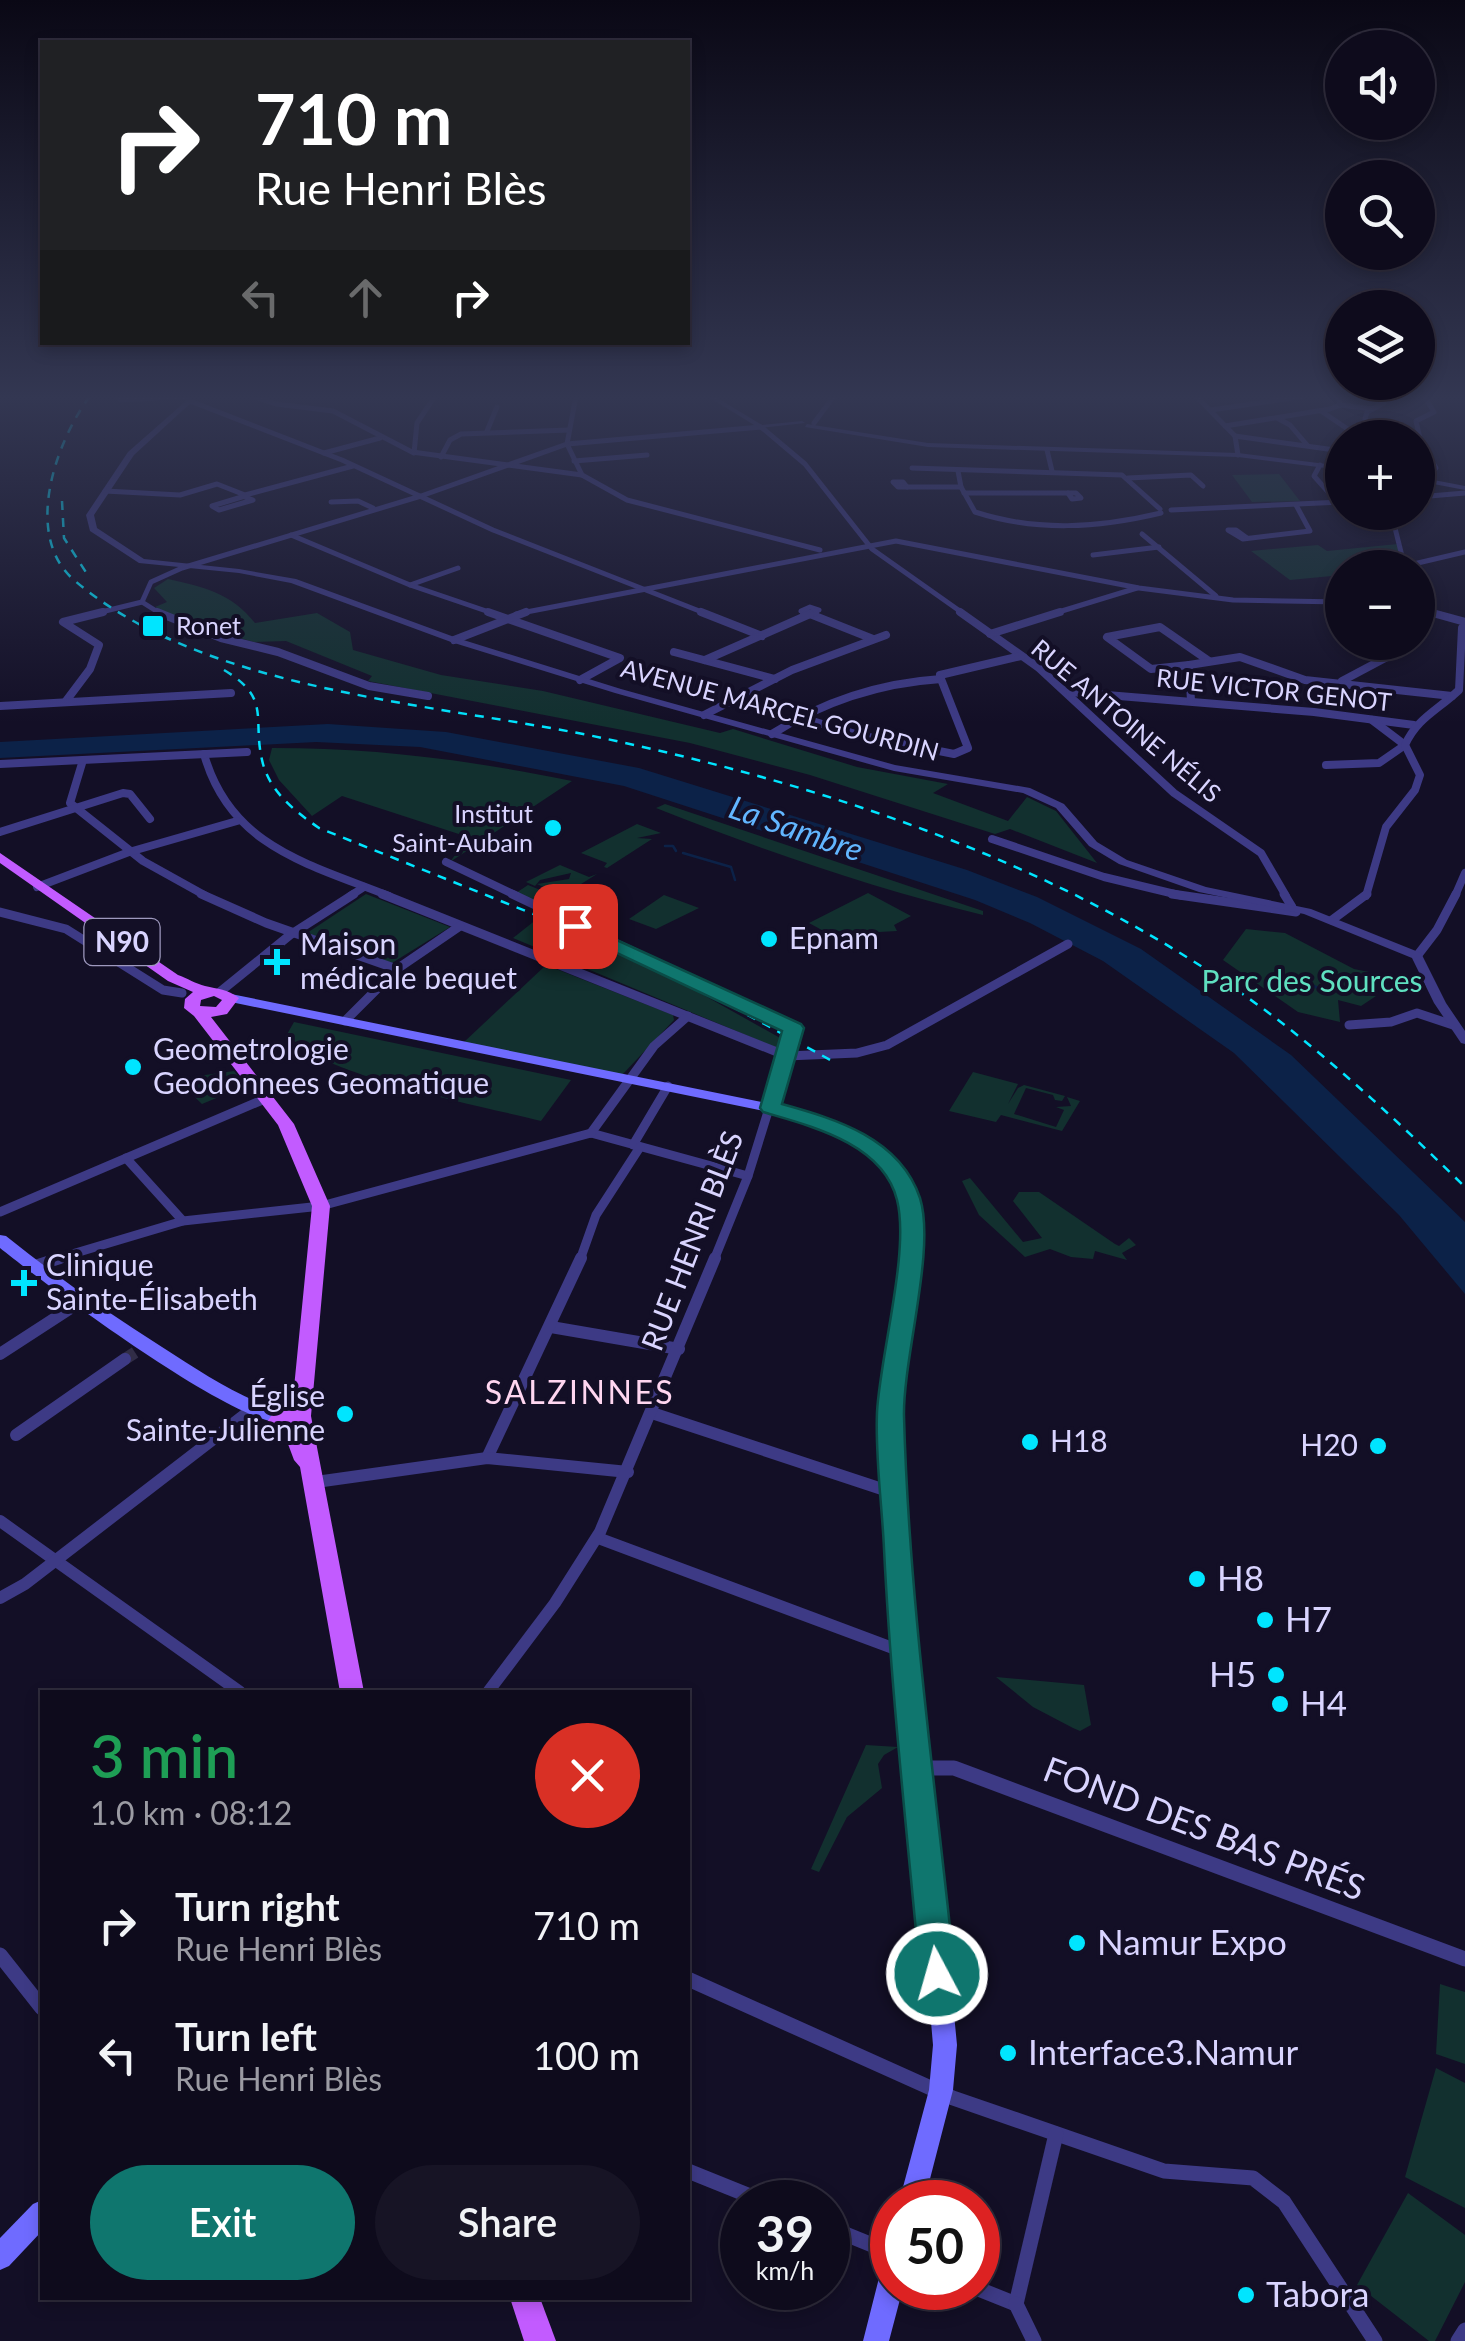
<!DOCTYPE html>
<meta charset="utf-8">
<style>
:root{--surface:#0e0b1c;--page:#171425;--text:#f1f3f6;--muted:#9b9ba3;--line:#2e2b3b;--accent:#0f766e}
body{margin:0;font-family:Lato,sans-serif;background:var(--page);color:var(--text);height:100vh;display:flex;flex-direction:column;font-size:38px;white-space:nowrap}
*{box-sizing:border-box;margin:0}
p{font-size:32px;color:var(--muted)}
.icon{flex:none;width:55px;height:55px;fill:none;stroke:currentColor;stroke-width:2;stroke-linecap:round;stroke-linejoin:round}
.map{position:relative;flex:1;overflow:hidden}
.side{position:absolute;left:40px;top:1690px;width:650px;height:610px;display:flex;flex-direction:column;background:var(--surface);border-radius:0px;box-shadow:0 5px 15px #0003,0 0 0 2px var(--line)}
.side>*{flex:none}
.top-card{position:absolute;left:40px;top:40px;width:650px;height:305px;border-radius:0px;box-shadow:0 5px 15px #0003,0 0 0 2px var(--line);background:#202124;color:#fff;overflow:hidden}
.tools{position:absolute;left:1325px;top:30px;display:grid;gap:20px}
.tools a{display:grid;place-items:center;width:110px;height:110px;border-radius:50%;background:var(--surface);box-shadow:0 5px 15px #0003,0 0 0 2px var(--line);font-size:50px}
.speed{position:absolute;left:720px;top:2180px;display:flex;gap:20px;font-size:50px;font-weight:700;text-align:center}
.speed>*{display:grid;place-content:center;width:130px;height:130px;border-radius:50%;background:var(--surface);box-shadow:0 5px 15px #0003,0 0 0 2px var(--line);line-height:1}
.speed small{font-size:25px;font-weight:400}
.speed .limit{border:15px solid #d22;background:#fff;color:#111}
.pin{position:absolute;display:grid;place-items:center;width:85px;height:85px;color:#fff;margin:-42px;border-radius:20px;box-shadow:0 5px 15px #0006}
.me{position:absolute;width:110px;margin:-55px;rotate:354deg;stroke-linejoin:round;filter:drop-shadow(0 0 8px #0008)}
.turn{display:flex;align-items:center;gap:35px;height:210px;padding:0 50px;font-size:45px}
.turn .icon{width:130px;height:130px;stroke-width:2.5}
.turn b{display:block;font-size:70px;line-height:85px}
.lanes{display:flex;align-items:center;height:95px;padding:0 50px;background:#0003;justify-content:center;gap:50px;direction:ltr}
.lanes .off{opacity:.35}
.round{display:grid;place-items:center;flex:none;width:105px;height:105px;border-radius:52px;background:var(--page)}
.overview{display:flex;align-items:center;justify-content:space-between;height:170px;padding:0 50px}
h1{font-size:60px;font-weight:600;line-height:75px;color:#1e9e55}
.button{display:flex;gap:20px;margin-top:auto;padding:20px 50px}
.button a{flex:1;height:115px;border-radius:60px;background:var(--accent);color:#fff;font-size:40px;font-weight:600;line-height:115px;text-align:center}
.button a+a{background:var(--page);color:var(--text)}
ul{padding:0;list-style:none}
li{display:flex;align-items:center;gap:30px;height:130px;padding:0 50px}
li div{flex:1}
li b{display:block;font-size:38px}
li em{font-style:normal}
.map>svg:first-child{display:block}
.green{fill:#12302f}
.water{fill:#0c2248}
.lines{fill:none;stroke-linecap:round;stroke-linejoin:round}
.stream{stroke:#0c2248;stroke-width:2.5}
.minor-tunnel{stroke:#312d47;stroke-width:12;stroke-dasharray:12 6;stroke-linecap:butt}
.minor-far4{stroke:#3d3a85;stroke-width:5}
.minor-far3{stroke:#3d3a85;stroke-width:8}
.minor-far2{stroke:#3d3a85;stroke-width:9}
.minor-far1{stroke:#3d3a85;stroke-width:12}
.minor{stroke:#3d3a85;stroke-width:15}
.tertiary{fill:#3d3a85;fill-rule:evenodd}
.secondary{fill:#6f6bff;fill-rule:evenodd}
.primary{fill:#c25bff;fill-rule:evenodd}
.rail{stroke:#00e5ff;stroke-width:2.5;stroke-dasharray:9 8;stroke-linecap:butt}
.route{fill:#0f766e;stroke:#0a4d48;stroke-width:2.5}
.poi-dot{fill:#00e5ff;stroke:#130f26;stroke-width:4}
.labels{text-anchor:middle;stroke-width:8;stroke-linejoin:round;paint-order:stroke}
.far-poi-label{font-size:25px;fill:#d9d4ff;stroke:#130f26;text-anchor:start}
.far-street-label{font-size:25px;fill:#d9d4ff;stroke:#130f26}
.shield{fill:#130f26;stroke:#9e99be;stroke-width:2.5}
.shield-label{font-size:28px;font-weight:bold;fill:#d9d4ff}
.poi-label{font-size:30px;fill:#d9d4ff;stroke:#130f26;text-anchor:start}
.park-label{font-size:30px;fill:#5fe0c0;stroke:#130f26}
.street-label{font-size:30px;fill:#d9d4ff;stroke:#130f26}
.water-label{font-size:32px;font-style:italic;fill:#62b6ff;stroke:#130f26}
.neighbourhood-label{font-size:32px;letter-spacing:2.5px;fill:#ffd6f0;stroke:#130f26}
.near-poi-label{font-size:35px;fill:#d9d4ff;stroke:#130f26;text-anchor:start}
.near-street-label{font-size:35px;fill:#d9d4ff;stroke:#130f26}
</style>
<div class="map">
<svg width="1465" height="2341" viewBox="0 0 1465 2341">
<rect width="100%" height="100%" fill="#130f26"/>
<g class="green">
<path d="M1279 474 1300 501 1252 502 1232 475Z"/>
<path d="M1398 544 1401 565 1398 567 1342 568V575L1290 580 1251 551 1318 545 1327 551Z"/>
<path d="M168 579C204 587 231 593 255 623L317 613 350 632 353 650 441 675 543 691 720 733 733 729 857 767 948 784 933 793 1008 821 1027 797 1056 811 1097 863 1010 829 995 834 810 775 690 743 368 681 372 676 286 641 254 642 194 625 155 607 167 602 154 588Z"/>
<path d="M272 748C377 748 469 760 572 781L450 862 468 837 342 796 312 816 279 780 269 760Z"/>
<path d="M665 804 983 911V915C872 888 762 850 656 808Z"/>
<path d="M637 824 661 833 637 838 652 839 607 868 604 867 607 863 581 853Z"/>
<path d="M560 865 589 877 597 874 562 896 537 884 569 879 571 873 540 880 535 886 526 882Z"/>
<path d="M528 885 560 898 608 928 599 935 513 895Z"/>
<path d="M868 893 911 916 894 925 897 931 879 932 864 944 839 931 831 935 809 923Z"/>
<path d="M366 894 450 927 392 963 307 933Z"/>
<path d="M664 895 699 908 656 929 629 919Z"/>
<path d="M537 919 673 978 782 1039 777 1048 513 938Z"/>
<path d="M1246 929 1285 933 1354 969 1369 972 1363 975 1371 980 1361 987 1376 996 1361 1006 1338 1000 1340 1022 1298 1012 1223 960Z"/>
<path d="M546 965 673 1015 674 1020 622 1075 463 1043Z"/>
<path d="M294 1022 571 1080 541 1121C478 1105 330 1078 286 1036Z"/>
<path d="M234 1071 240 1078 226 1085 231 1092 202 1104 176 1079Z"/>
<path d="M973 1072 1018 1084 1008 1104 1018 1088 1024 1085 1065 1096 1062 1101 1055 1100 1053 1095 1026 1088 1014 1114 1056 1127 1064 1110 1056 1107 1071 1106 1067 1097 1080 1101 1062 1131 1001 1115 996 1122 949 1111Z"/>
<path d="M970 1178 1023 1242 1042 1238 1013 1201 1019 1192H1039L1115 1244 1119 1246 1129 1238 1136 1245 1122 1253 1127 1260 1095 1251 1093 1259 1071 1257 1050 1249 1025 1257 979 1215 962 1181Z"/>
<path d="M996 1677 1084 1685 1091 1725 1080 1731 1073 1728 1033 1707Z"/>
<path d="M866 1745 898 1747 884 1755 878 1764 882 1788 847 1817 819 1872 811 1869Z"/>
<path d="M1440 1984 1465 1992V2064L1436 2054Z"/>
<path d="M1436 2068 1465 2083V2208L1405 2177Z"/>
<path d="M1408 2193 1465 2235V2282L1435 2341H1429L1357 2285Z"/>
</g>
<path class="water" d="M328 724 446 732 639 768 967 870 1037 897 1141 949 1291 1055 1465 1222V1294L1399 1215 1234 1053 1103 961 1030 923 975 900 624 786 420 747 316 742 0 758V742Z"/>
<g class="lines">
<g class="stream">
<path d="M665 846H673L676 851"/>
<path d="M683 853 731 867 735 880"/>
<path d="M1290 982 1307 983 1327 992"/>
</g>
<path class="minor-tunnel" d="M125 1359 139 1350"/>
<g class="minor-far4">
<path d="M118 396 120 400 192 396"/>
<path d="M253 396 276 404 333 411 412 452 582 475 627 500 820 550"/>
<path d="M576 396 567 444 582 475"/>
<path d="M1196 396 1235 436 1238 455"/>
<path d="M190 401 342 460 493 530 707 614"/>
<path d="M1340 405 1373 409"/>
<path d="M1211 410 1305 396"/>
<path d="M1321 411 1355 434H1418"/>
<path d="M1277 418 1290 425 1307 445"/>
<path d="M1365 419 1367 412 1384 403 1380 400"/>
<path d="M814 423 834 396"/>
<path d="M1225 426 1330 409 1340 405 1338 396"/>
<path d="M487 431 497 407"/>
<path d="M1235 436 1342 451"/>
<path d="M1047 450 1052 471"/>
<path d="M324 453 380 438"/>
<path d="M414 453 417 423 435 396"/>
<path d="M441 457 450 440 461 434 569 430"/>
<path d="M574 461 647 455"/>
<path d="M1320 465 1314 476 1338 503"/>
<path d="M912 468 1122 475 1160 509"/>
<path d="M958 471 961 487 975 512C1037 532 1098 528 1161 513"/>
<path d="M1128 478 1191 475 1203 486"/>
<path d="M893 482H903L907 487H898Z"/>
<path d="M1418 486 1436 468 1421 443 1416 421 1434 412 1424 396"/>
<path d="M907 487H961"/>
<path d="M105 491 180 495 217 484 245 495 353 466"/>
<path d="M964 493H1068"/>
<path d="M1068 493H1076L1081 498 1072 499Z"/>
<path d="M245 496 212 506 219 510 253 500 245 497"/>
<path d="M1418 497 1465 493"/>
<path d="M331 502 358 501 373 508"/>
<path d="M1171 510 1342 502"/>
<path d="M1391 512 1405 568"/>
<path d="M1142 534 1216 596"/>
<path d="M291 535 410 585 495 614"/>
<path d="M1247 538 1236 530H1228L1243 539 1310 531 1296 505"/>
<path d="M1093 555 1159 547"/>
<path d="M1405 566 1465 552"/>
<path d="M410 585 458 568"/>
<path d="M142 602 161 614"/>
<path d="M1418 606 1434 614"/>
<path d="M810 607 819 610 810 614 801 611Z"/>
<path d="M93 614 142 602 151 582 182 568 421 496 567 444 761 427 805 464 872 549 964 614"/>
<path d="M516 614 896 541 1139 588 1233 600 1342 602"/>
<path d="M1052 614 1137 588"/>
</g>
<g class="minor-far3">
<path d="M157 612 221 638 278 652 369 686 428 696"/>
<path d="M488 612 620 658 580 680"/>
<path d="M701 612 762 636"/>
<path d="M804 612 810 614"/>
<path d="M960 612 1039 668 1174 793 1261 853 1286 896"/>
<path d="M1429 612 1465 622"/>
<path d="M810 614 873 639"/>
<path d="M810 614 815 612"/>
<path d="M990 634 1060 612"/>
<path d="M454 640 526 612"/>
<path d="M674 652 775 679"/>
<path d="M705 660 810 614"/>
<path d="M1189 665 1151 669 1107 637 1160 627 1209 661"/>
<path d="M1342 681 1389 656"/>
<path d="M1070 692 1314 712 1414 725"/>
<path d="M66 701 90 669 99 645 63 622 103 612"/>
<path d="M1191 701 1189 665 1240 657 1305 680 1452 696"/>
<path d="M0 706 231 693"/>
<path d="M704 715 792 670 886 635"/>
<path d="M799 717 859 735 954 754 968 748 941 679"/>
<path d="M772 734C824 701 880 683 941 679L940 675 1021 656"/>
<path d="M204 754C230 847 309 864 389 896"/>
<path d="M83 760 70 803 143 861 206 896"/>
<path d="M0 764 247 752"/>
<path d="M1326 765 1379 763 1405 745 1372 720"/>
<path d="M0 832 123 793 130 794 150 819"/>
<path d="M992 839 1104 877 1183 896"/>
<path d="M446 862 517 896"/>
<path d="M37 887 129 852 237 821"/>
<path d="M350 896 364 887"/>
<path d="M1366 896 1386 827 1415 790 1420 775 1405 745C1417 718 1438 710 1459 690L1462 628"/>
<path d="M1455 896 1465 873"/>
</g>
<g class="minor-far2">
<path d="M201 894 266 923 397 969"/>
<path d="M382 894 787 1056 857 1053 887 1045 1068 944"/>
<path d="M512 894 794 1028 748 1176 714 1260"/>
<path d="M1172 894 1296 912"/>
<path d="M1284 894 1292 907"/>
<path d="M0 912 66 929 163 990 182 993"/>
<path d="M1332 920 1367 894"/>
<path d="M1417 956 1437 930 1456 894"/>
<path d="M221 991 290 935 354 894"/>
<path d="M345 1021 397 969 460 926"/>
<path d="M1349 1025 1391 1022 1417 1013 1453 1025"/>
<path d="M591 1133 748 1176"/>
<path d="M591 1133 654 1046 688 1016"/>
<path d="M633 1145 668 1086"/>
<path d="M126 1158 183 1221"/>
<path d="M0 1212 267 1098"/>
<path d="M52 1260 183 1221 321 1206 591 1133"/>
<path d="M580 1260 596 1215 640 1147"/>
</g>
<g class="minor-far1">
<path d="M32 1267 60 1258"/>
<path d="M551 1327 679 1349"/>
<path d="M0 1354 80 1302"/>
<path d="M652 1413 894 1493"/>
<path d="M16 1435 125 1359"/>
<path d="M487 1458 581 1258"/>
<path d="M316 1482 487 1458 628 1472"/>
<path d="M0 1521 240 1692"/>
<path d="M598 1538 906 1653"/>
<path d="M0 1598 25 1584 251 1410"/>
<path d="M488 1692 555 1603 600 1532 715 1258"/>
</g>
<g class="minor">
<path d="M921 1768H954L1465 1959"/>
<path d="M0 1955 42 2008"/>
<path d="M688 1979 953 2098 1164 2171 1253 2178 1284 2202 1375 2341"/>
<path d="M688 2171 765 2202"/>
<path d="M828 2227 892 2253"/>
<path d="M976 2288 1016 2304"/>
<path d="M1016 2304 1056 2134"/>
<path d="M1016 2304 1034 2341"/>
<path d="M1458 2341 1465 2330"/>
</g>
<g class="tertiary">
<path d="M183 396H189L193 401 134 455 94 515 97 528 144 559 239 569 296 579 457 638 621 689 895 765 1030 788 1064 804 1097 842 1127 860 1206 887 1311 909 1421 953 1446 1003 1465 1031V1044L1461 1043 1434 1003 1412 958 1304 914 1199 892 1119 864 1089 846 1056 808 1023 793 894 771 615 693 451 642 291 583 239 573 139 563 90 531 86 515 128 452 186 401Z"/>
<path d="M707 396H714L762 425 802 421 805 423 759 428Z"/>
<path d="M807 424 928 443 1238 453 1342 466V470L1238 457 928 447 805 427Z"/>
<path d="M1418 477 1465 486V490L1418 481Z"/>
</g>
<g class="secondary">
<path d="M231 994 791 1108C822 1118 856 1128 881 1149 897 1162 910 1180 914 1199 932 1278 895 1370 900 1451L957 2045 953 2090 924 2202H899L929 2090 933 2045 882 1451C881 1428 882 1405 885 1382 893 1327 919 1224 889 1175 867 1140 820 1127 783 1115L226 1001 224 998Z"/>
<path d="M0 1235 6 1236C56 1276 108 1313 162 1347 202 1373 240 1398 284 1412L287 1417 284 1422C240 1430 42 1282 0 1248Z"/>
<path d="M42 2200V2231L9 2266 0 2270V2238L33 2204Z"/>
<path d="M892 2265V2288H903L889 2341H863L879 2278 883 2269Z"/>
</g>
<g class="primary">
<path d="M0 853 178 975C187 978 196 984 205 986 218 989 227 989 239 998L227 1014 211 1017 294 1124 330 1206 311 1416 364 1692H340L300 1467 294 1460 288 1444 265 1425 276 1409 292 1408 312 1206 278 1125 194 1016 184 1008 185 999 193 992 168 981 0 863ZM214 996 222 1000 216 1007 200 1006 201 1000Z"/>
<path d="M510 2298H540L556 2341H524Z"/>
</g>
<g class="rail">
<path d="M90 396C55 443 23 536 74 580 207 694 441 703 607 739 845 790 1087 873 1282 1023 1347 1074 1406 1129 1465 1187"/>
<path d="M62 501 64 538 89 577"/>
<path d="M224 670C273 699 251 719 263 764 271 793 296 812 319 828L588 936 682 979 834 1062"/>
</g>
</g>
<linearGradient id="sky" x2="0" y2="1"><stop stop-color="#0a0815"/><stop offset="0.55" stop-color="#333752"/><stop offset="1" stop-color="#333752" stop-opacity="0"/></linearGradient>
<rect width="1465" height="723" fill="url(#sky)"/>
<path class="route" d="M575 921 801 1024 804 1028 782 1104C836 1119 900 1138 920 1198 936 1249 903 1358 904 1416 909 1602 936 1789 955 1974L950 1986 937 1991 925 1986 920 1974C907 1832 891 1691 884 1549 882 1504 875 1457 877 1412 880 1355 910 1251 897 1200 883 1143 810 1126 763 1112L760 1108 782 1031 568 930V922Z"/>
<g class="poi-dot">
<rect x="141" y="614" width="24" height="24" rx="5"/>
<circle cx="553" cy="828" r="10"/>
<circle cx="769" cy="939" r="10"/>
<path d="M272 947h10v10h10v10h-10v10h-10v-10h-10v-10h10z"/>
<circle cx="133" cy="1067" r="10"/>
<path d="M19 1268h10v10h10v10h-10v10h-10v-10h-10v-10h10z"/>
<circle cx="345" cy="1414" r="10"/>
<circle cx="1030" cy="1442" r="10"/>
<circle cx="1378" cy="1446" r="10"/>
<circle cx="1197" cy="1579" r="10"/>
<circle cx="1265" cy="1620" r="10"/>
<circle cx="1276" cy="1675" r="10"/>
<circle cx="1280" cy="1704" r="10"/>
<circle cx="1077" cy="1943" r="10"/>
<circle cx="1008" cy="2053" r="10"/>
<circle cx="1246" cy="2295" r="10"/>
</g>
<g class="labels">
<g class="far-poi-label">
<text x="176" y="635">Ronet</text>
<text x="533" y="823" text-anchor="end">Institut<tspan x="533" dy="29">Saint-Aubain</tspan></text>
</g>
<g class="far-street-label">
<text transform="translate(1274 690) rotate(6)" y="9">RUE VICTOR GENOT</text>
<text transform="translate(780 710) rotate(15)" y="9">AVENUE MARCEL GOURDIN</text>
<text transform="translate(1126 721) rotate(40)" y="9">RUE ANTOINE NÉLIS</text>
</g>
<rect class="shield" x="84.5" y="919" width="75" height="46" rx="8"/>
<g class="shield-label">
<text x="122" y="952">N90</text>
</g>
<g class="poi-label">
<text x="789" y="949">Epnam</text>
<text x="300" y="955">Maison<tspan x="300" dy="34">médicale bequet</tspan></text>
<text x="153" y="1060">Geometrologie<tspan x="153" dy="34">Geodonnees Geomatique</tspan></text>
<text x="46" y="1276">Clinique<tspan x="46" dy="34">Sainte-Élisabeth</tspan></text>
<text x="325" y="1407" text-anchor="end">Église<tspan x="325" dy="34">Sainte-Julienne</tspan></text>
<text x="1050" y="1452">H18</text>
<text x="1358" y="1456" text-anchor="end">H20</text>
</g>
<g class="park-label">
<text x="1312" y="992">Parc des Sources</text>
</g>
<g class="street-label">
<text transform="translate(693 1241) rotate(-69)" y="10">RUE HENRI BLÈS</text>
</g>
<g class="water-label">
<text transform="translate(796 829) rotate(19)" y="11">La Sambre</text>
</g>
<g class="neighbourhood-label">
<text x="580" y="1404">SALZINNES</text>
</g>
<g class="near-poi-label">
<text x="1217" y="1591">H8</text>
<text x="1285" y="1632">H7</text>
<text x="1256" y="1687" text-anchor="end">H5</text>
<text x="1300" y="1716">H4</text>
<text x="1097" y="1955">Namur Expo</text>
<text x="1028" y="2065">Interface3.Namur</text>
<text x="1266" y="2307">Tabora</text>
</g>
<g class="near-street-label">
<text transform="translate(1204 1829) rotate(21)" y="12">FOND DES BAS PRÉS</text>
</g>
</g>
</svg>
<div class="tools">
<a><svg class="icon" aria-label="sound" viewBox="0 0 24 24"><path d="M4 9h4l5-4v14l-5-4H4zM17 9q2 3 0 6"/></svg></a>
<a><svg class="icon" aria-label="search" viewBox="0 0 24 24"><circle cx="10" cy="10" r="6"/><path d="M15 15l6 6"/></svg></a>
<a><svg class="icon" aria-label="layers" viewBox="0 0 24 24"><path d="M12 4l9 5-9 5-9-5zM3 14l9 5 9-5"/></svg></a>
<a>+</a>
<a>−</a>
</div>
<div class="speed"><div>39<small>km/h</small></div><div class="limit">50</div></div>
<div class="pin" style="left:575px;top:926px;background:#d93025"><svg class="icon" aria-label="arrive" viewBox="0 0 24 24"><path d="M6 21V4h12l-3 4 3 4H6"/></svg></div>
<svg class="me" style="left:937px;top:1974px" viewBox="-20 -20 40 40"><circle r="17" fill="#0f766e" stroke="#fff" stroke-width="3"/><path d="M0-11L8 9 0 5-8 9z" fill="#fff"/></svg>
<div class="top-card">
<div class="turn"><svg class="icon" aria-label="right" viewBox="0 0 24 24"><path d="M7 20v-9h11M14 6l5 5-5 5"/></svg><div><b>710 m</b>Rue Henri Blès</div></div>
<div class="lanes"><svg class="icon off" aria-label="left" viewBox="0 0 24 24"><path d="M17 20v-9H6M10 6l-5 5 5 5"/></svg><svg class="icon off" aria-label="ahead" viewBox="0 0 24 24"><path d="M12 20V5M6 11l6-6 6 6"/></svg><svg class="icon" aria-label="right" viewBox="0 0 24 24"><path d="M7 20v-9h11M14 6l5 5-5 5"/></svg></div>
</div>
<section class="side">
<div class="overview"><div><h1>3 min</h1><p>1.0 km · 08:12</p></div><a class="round" style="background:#d93025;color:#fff"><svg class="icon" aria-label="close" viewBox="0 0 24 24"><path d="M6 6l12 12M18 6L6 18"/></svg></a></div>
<ul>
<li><svg class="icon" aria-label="right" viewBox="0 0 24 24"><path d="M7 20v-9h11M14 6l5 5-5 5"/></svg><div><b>Turn right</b><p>Rue Henri Blès</p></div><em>710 m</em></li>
<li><svg class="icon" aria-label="left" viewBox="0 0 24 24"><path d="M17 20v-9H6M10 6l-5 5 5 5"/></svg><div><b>Turn left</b><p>Rue Henri Blès</p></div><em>100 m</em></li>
</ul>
<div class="button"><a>Exit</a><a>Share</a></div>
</section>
</div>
